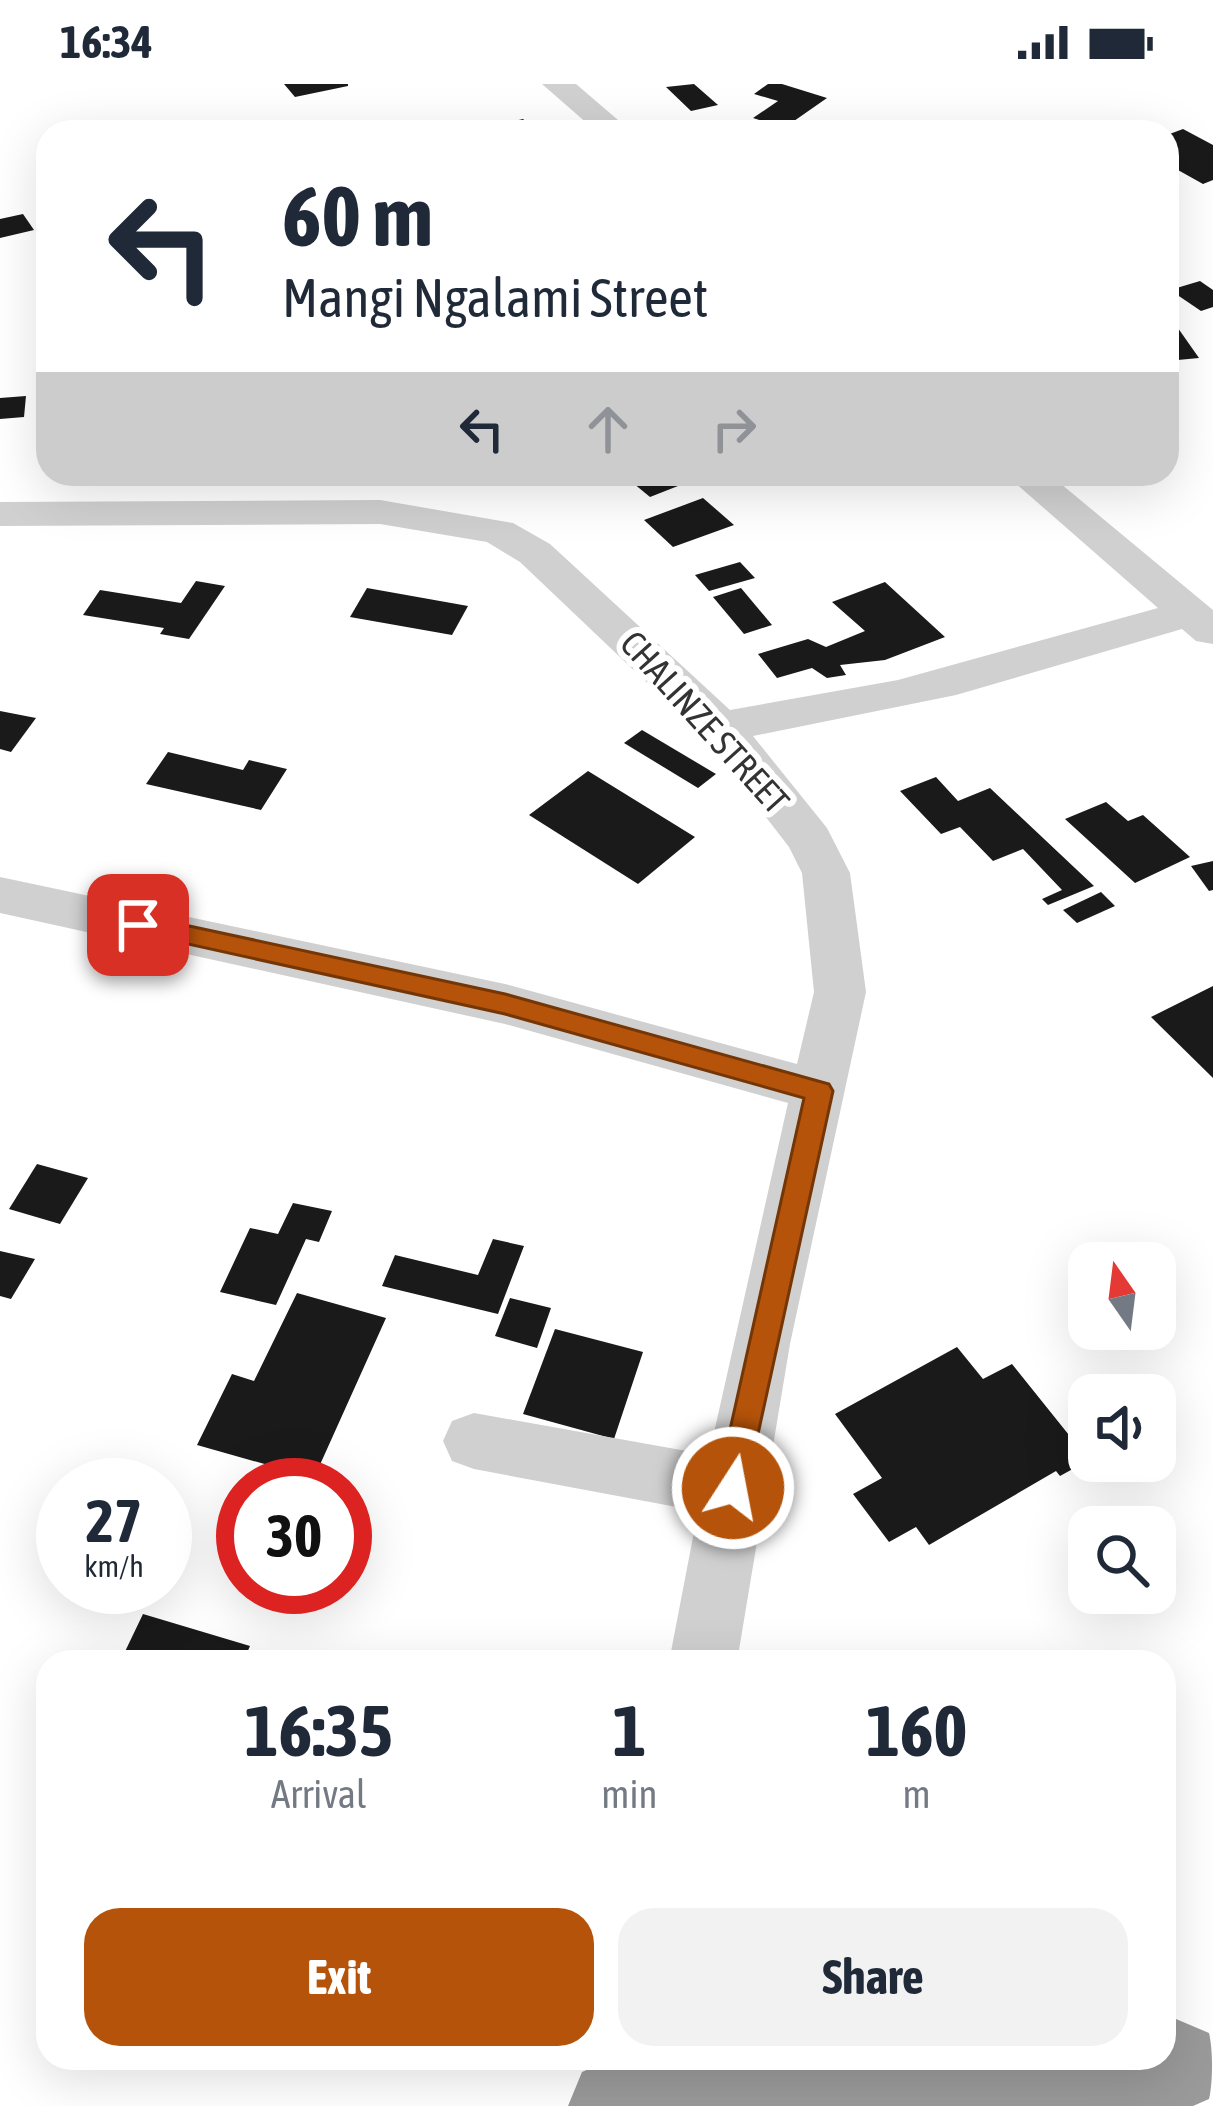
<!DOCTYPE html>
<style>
:root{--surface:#fff;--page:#f2f2f3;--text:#1f2937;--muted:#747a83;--accent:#b45309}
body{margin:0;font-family:"Asap Condensed",sans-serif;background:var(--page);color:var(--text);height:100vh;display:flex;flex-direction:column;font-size:45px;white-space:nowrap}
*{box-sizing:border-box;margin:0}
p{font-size:39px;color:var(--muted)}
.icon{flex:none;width:66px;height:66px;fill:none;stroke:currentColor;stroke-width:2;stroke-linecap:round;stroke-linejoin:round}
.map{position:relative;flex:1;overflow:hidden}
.sheet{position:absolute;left:36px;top:1566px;width:1140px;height:420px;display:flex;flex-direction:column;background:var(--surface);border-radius:36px;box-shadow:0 12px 48px #0002}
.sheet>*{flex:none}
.banner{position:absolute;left:36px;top:36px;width:1143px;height:366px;border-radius:36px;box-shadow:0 12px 48px #0002;background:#fff;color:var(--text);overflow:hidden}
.needle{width:78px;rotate:346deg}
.tools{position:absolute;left:1068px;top:1158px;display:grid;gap:24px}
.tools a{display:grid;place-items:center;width:108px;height:108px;border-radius:24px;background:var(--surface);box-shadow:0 12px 48px #0002;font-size:60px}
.speed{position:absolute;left:36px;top:1374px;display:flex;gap:24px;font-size:60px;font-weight:700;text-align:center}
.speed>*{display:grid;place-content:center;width:156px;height:156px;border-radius:50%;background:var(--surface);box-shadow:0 12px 48px #0002;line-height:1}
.speed small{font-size:30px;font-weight:400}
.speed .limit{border:18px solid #d22;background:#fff;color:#111}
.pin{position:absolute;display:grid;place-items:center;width:102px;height:102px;color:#fff;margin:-51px;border-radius:24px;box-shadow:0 6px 18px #0006}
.me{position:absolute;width:132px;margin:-66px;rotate:11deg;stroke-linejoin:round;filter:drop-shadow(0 0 9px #0008)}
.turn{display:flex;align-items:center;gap:42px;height:252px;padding:0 48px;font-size:54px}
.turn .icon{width:156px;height:156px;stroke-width:2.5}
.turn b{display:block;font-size:84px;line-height:102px}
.lanes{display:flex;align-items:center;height:114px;padding:0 48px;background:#0003;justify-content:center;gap:60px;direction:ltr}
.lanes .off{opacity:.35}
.eta{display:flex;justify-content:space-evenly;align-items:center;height:204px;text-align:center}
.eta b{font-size:72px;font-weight:700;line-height:84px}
.button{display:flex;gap:24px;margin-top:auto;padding:24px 48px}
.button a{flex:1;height:138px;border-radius:36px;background:var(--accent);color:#fff;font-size:48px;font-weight:700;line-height:138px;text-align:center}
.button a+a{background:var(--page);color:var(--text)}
.status{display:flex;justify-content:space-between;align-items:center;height:84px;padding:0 60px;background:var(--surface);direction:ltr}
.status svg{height:33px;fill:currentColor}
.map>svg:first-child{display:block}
.building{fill:#1a1a1a}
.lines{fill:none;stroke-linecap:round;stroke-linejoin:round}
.minor{fill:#d0d0d0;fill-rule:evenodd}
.highway{fill:#9a9a9a;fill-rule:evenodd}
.route{fill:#b45309;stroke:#753606;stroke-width:3}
.labels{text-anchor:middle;stroke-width:12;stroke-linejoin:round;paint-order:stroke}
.street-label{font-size:36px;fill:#333;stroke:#fff}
</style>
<div class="status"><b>16:34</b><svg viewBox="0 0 49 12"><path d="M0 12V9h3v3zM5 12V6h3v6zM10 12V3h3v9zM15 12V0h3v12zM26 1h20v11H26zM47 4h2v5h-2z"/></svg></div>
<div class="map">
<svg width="1213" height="2022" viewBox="0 0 1213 2022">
<rect width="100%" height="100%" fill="#fff"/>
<g class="building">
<path d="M284 0H348V2L295 13Z"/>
<path d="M694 0 718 21 691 27 666 3Z"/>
<path d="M768 0H782L827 14 784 44 753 34 778 17 754 10Z"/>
<path d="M523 35 538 48H476L475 46Z"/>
<path d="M1183 45 1213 61V96L1203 100 1169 81 1178 78 1167 73V51Z"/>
<path d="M23 130 34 146 0 154V135Z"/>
<path d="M1200 197 1213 206V223L1201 227 1170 206Z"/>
<path d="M1167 237H1173L1199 274 1167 277Z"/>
<path d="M26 312 24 333 0 335V314Z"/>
<path d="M622 390H663L678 402 650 413Z"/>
<path d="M703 414 734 441 673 463 644 436Z"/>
<path d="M740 478 755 494 709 507 695 491Z"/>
<path d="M196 497 225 502 189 555 160 550 164 544 83 531 100 506 181 519Z"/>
<path d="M885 498 945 553 885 576 840 581 846 591 827 594 812 584 777 594 758 570 808 555 826 563 865 547 832 518Z"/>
<path d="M367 504 468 522 452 551 350 533Z"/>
<path d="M741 504 772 541 744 550 713 513Z"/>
<path d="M0 627 36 634 11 668 0 665Z"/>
<path d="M642 646 716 690 698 704 624 659Z"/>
<path d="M168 668 243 686 249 676 287 685 261 726 146 700Z"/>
<path d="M588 687 695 753 638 800 529 731Z"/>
<path d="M936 693 958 717 990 704 1094 802 1048 821 1042 815 1062 806 1023 765 993 777 960 743 941 750 900 707Z"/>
<path d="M1106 718 1128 737 1143 731 1190 773 1135 799 1065 735Z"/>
<path d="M1213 777V806L1209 807 1191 782Z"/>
<path d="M1101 808 1115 822 1077 839 1063 826Z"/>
<path d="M1213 902V994L1151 933Z"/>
<path d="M37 1080 88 1094 60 1140 9 1125Z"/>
<path d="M293 1119 332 1127 319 1158 306 1155 276 1221 220 1208 250 1144 278 1150Z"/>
<path d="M493 1155 524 1162 498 1230 382 1202 395 1171 478 1191Z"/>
<path d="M0 1167 35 1175 11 1215 0 1212Z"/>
<path d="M297 1209 386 1234 314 1394 197 1361 232 1290 254 1297Z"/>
<path d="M510 1214 551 1224 537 1264 495 1252Z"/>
<path d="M555 1245 643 1268 614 1355 523 1330Z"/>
<path d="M957 1263 983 1295 1012 1280 1089 1376 1060 1392 1056 1387 929 1461 916 1443 889 1458 853 1410 882 1394 835 1330Z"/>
<path d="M143 1530 250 1562 243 1578H120Z"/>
</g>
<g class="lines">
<g class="minor">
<path d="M542 0H576L632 48H597Z"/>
<path d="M1005 390H1049L1213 526V560L1196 557 1182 545 956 611 753 652 827 744 850 789 866 908 790 1260 737 1578H669L698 1427 474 1385 452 1377 443 1357 452 1337 474 1329 709 1371 788 1019 505 940 0 829V793L505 900 797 980 814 908 802 789 789 763 704 653 520 478 487 458 380 440 0 442V418L380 416 513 439 550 460 730 626 898 596 1158 524Z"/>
</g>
<path class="highway" d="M1176 1935 1209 1949C1213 1966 1213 1998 1209 2015L1193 2022H568L582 1988 614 1974H1164V1936Z"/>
</g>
<path class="route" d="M138 831 505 910 829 1000 833 1007 744 1414 733 1418 722 1414 717 1404 804 1014 505 930 129 847 125 841Z"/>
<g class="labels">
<g class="street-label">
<text transform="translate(705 638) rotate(48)" y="13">CHALINZE STREET</text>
</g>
</g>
</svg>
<div class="tools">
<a><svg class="needle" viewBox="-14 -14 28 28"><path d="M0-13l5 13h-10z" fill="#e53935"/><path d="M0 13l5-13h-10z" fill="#747a83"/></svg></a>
<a><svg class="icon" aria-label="sound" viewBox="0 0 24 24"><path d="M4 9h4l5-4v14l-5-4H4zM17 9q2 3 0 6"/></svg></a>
<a><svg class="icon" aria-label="search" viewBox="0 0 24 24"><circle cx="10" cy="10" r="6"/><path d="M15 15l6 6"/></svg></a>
</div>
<div class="speed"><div>27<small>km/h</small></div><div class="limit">30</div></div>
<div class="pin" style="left:138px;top:841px;background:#d93025"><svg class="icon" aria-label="arrive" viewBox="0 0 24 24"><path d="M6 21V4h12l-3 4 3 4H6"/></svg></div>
<svg class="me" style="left:733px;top:1404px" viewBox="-20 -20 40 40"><circle r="17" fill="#b45309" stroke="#fff" stroke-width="3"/><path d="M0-11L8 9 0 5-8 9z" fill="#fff"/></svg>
<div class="banner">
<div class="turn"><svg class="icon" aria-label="left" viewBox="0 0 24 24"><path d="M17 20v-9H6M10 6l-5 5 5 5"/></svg><div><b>60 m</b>Mangi Ngalami Street</div></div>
<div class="lanes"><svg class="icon" aria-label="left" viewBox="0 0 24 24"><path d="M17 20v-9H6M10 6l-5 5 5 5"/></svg><svg class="icon off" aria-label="ahead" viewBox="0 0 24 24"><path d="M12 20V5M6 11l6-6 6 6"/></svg><svg class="icon off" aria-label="right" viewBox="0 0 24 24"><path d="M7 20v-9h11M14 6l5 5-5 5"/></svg></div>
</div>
<section class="sheet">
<div class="eta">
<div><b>16:35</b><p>Arrival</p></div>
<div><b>1</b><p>min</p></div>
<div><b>160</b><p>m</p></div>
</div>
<div class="button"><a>Exit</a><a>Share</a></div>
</section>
</div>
